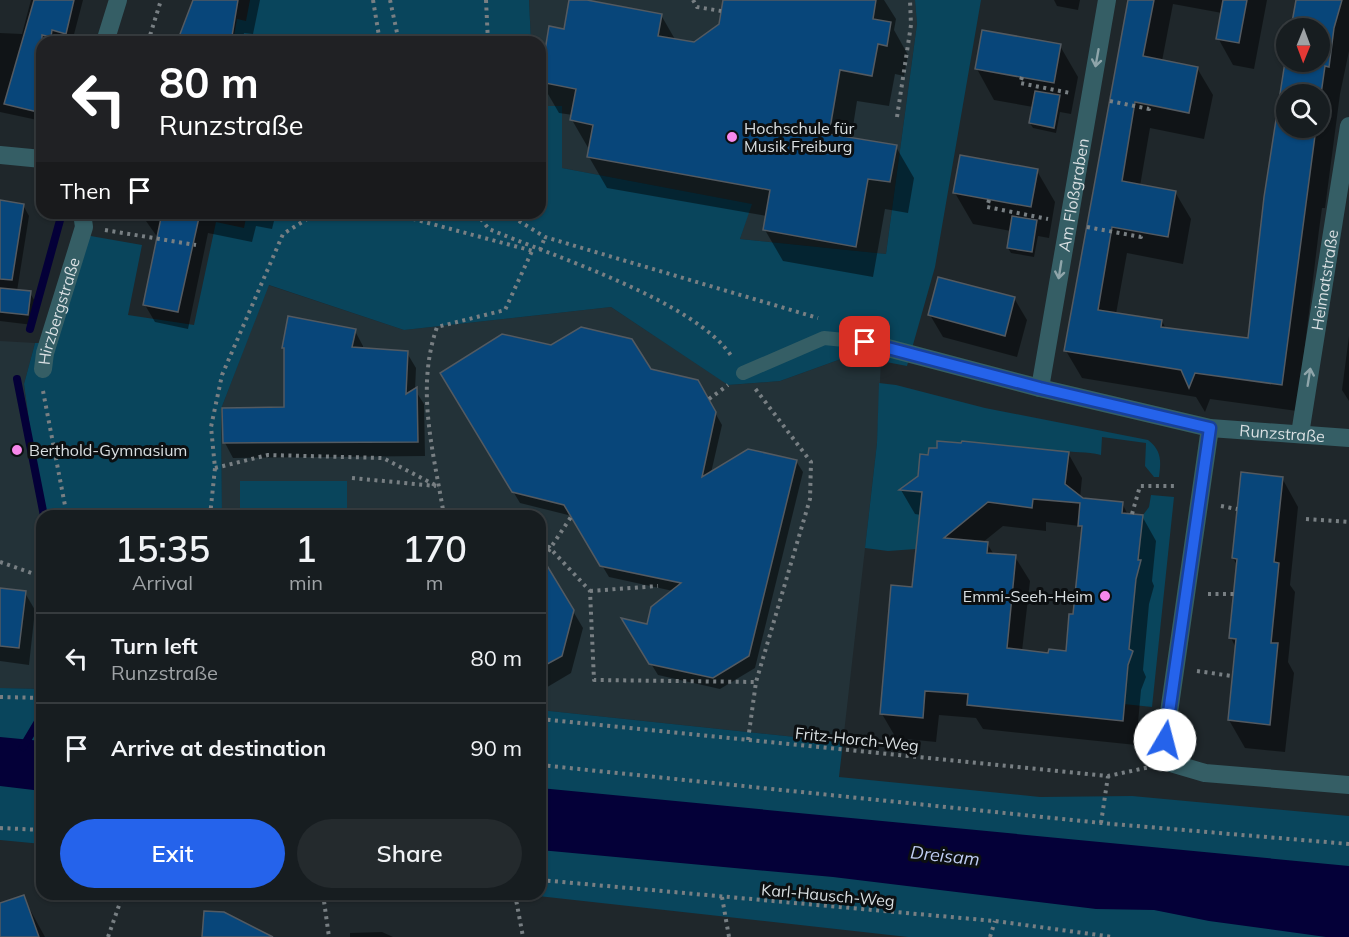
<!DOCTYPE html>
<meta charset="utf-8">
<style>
:root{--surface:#171d20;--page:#242a2d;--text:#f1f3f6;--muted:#9ea2a5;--line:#363b3e;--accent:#2563eb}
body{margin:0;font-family:Mulish,sans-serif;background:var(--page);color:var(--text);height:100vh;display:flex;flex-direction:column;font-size:22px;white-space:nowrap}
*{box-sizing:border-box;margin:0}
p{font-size:20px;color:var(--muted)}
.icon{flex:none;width:33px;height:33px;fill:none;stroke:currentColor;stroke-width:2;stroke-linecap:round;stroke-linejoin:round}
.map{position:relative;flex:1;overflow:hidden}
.side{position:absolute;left:36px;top:510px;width:510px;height:390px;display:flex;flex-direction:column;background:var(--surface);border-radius:18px;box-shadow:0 2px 4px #0004,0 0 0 2px var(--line)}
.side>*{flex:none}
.banner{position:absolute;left:36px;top:36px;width:510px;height:183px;border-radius:18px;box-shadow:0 2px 4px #0004,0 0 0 2px var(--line);background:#202124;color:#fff;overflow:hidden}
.needle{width:39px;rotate:181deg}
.buttons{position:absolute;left:1276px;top:18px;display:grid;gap:12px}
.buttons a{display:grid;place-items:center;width:54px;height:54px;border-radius:50%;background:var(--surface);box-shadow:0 2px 4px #0004,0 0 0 2px var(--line);font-size:30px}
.pin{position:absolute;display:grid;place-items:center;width:51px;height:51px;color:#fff;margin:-26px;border-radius:12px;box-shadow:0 3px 9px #0006}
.me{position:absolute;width:66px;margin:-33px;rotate:8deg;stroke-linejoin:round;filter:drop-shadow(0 0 4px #0008)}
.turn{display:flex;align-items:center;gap:21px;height:126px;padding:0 24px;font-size:27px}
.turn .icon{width:78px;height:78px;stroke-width:2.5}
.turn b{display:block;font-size:42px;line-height:51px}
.then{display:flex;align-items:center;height:57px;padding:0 24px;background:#0003;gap:12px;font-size:22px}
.eta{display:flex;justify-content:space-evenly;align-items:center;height:102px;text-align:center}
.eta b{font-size:36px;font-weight:600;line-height:42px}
.button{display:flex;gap:12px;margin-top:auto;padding:12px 24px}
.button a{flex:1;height:69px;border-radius:36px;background:var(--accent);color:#fff;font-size:24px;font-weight:600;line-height:69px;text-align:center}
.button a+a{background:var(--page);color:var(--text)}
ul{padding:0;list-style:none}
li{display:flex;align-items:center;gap:18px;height:90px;padding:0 24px;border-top:2px solid var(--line)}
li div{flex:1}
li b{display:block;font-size:22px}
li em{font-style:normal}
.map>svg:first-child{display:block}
.built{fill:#233238}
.green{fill:#09455c}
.water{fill:#040038}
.shadow{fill:#0007;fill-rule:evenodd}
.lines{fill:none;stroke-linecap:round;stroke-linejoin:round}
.stream{stroke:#040038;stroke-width:8}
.building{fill:#08467a;stroke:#535a61;stroke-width:1.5;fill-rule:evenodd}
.path{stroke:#787f83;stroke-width:4;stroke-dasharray:3 4.5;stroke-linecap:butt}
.lane{stroke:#355e65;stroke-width:14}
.street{stroke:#355e65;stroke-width:18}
.oneway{stroke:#8fa5aa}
.route-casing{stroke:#184099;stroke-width:15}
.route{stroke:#2563eb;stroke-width:10}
.poi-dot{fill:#f788ec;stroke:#0c0f11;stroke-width:2}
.labels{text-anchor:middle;stroke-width:6;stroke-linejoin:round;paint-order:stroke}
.poi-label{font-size:16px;fill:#d9dfe2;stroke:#0c0f11;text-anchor:start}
.street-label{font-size:16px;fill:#d9dfe2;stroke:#0c0f11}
.water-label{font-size:18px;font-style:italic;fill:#bfccf2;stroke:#0c0f11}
</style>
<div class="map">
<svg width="1349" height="937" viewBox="0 0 1349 937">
<rect width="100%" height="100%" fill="#1f272b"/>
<g class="built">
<path d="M529 0H915L917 24 886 254 740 239 751 204 562 168V107L540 106V42H531Z"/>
<path d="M268 285 404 330 611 307 729 385 780 381 841 359 881 361 877 443 843 742 540 710V516H222L221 409Z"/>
<path d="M0 341 35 343 24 384 42 516V689L0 688Z"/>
</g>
<g class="green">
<path d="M250 0H529L531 42H233L237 19 246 21Z"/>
<path d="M915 0H981L935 267 907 366 881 361 841 359 780 381 728 385 611 307 404 330 269 285 221 409 222 516H42L24 384 35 343H54L85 235 142 245 128 315 194 325 216 222 244 228 247 213H540V106H562V168L752 204 740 239 886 254 917 24Z"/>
<path d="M879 383 896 385 985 408 1148 440C1162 451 1161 461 1159 477H1154L1145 466 1146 443 1102 437 1101 455C1086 451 1074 453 1059 451 1018 447 977 444 938 441L937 448H929L928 455 920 454 922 492 916 549 888 551 865 548 877 443Z"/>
<rect x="240" y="481" width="107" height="35"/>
<path d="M1151 495 1174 497 1152 707 1124 704 1128 665 1133 651 1129 649 1136 579 1141 561 1138 560 1143 515 1149 507Z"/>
<path d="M0 688 42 689V844L0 840Z"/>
<path d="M540 710 843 742 839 777 1040 797 1132 796 1349 816V937H908L520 894H540Z"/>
</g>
<g class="water">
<path d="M0 737 42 741V791L0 786Z"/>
<path d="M540 788 1349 866V937H1326L1209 921 1154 910 1096 909 833 877 540 850Z"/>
</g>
<g class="shadow">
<path d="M31 0H83L72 42H42V121L0 112V33L22 34Z"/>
<path d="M193 0H260L253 34 244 33 243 42H182Z"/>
<path d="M570 0 661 15 676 41 694 44 720 25 725 0H884L896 19 894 30 908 55 904 76 895 74 889 106 857 101 851 139 896 147 914 178 908 213 885 209 873 277 783 261 765 230 767 216 607 188 589 157 590 151 572 120 573 115 559 113 541 82 565 31Z"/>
<path d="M1054 0H1080L1078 10 1057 6Z"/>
<path d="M1129 0H1267L1254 69 1233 65 1218 38 1222 13 1173 4 1162 61 1197 68 1213 95 1204 139 1150 128 1140 186 1175 192 1191 219 1183 264 1127 253 1116 314 1162 321 1166 329 1249 340 1287 60 1320 62V28H1293L1299 0H1349V51L1340 94 1325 208H1322L1319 230 1297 411 1210 399 1205 412 1196 397 1082 378 1066 351ZM1287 94H1320V128H1287Z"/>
<path d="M1060 46 1078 77 1071 114 1060 112 1056 133 1033 128 1030 123 1033 107 994 100 977 69Z"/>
<path d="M1037 171 1055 202 1049 238 1038 236 1034 257 1011 253 1008 248 1011 231 973 224 955 193Z"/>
<path d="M0 202 23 205 29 216 17 291 30 293 36 303 33 325 0 321Z"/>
<path d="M148 213H276L272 229 256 226 252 242 208 233 188 329 155 322 145 305 158 238 146 221Z"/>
<path d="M1014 298 1027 320 1017 357 943 337 930 315Z"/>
<path d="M355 331 363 346V350L407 353 416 368 415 390 424 404 425 456 233 458 225 443 286 409V352L283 348Z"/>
<path d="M1349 336V401L1342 390Z"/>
<path d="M650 371 697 381 722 425 711 473 796 461 803 472 755 668 720 689 658 675 624 620 648 626 673 591 609 577 572 516 520 503 442 373Z"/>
<path d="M1068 453 1082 478 1080 498 1122 503 1128 515 1142 516 1156 541 1152 581 1154 586 1149 604 1143 670 1146 677 1141 690 1136 745 983 729 976 718 939 715 936 742 896 738 882 714 913 589 921 515 915 514 901 490 920 477ZM1046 522 1080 526 1083 532 1075 616 1068 653 1050 654 1022 651 1030 581 1015 557 994 555 987 543H982L1003 526 1046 531Z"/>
<path d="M1282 478 1298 507 1290 585 1295 592 1288 662 1294 673 1285 752 1245 748 1229 720 1236 648 1231 638 1238 567 1233 558Z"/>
<path d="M540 577 555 581 583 628 571 673 544 689 540 688Z"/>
<path d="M0 590 25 593 35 610 29 665 0 661Z"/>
<path d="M23 897 45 937H0V905Z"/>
<path d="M382 932 393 937H350V933Z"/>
</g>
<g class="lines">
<g class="stream">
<path d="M30 329 62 213"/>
<path d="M17 379 44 516"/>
<path d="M23 747 42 715"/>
</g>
</g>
<g class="building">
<path d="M34 0H74L66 34 52 30 51 37 42 35V113L4 104Z"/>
<path d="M193 0H238L231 42H177Z"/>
<path d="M569 0H587L662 14 658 36 694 42 719 24 723 0H876L873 19 891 22 887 46 878 44 872 76 840 70 829 134 897 145 890 182 868 179 856 247 763 230 770 190 587 157 593 125 570 120 576 89 540 82 549 26 564 29Z"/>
<path d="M1128 0H1154L1143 56 1198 67 1189 113 1135 102 1122 181 1176 191 1168 237 1112 227 1098 310 1162 320 1161 327 1248 338 1264 197 1287 49V62H1320V28H1291L1296 0H1342L1334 28 1329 67 1325 66 1320 101V94H1287V128H1316L1282 385 1195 373 1189 388 1181 370 1064 351Z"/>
<path d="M1223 0H1247L1239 43 1216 39Z"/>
<path d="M982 30 1061 44 1054 83 975 69Z"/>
<path d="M1035 91 1060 95 1054 128 1029 123Z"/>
<path d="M960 155 1038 169 1031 207 953 193Z"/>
<path d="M0 200 24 204 12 280 0 279Z"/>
<path d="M162 213H200L178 312 143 305Z"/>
<path d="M1012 216 1037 220 1032 252 1007 248Z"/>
<path d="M938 277 1015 297 1005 336 928 315Z"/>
<path d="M0 288 31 291 28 315 0 312Z"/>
<path d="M288 316 356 329 352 347 408 351 406 394 417 387 418 442 223 443 222 408 284 407V348H282Z"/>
<path d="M581 327 632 339 651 369 698 380 716 412 702 477 748 449 797 460 749 656 713 678 649 664 621 618 647 624 651 607 681 583 600 566 564 505 512 492 440 373 502 334 551 345Z"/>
<path d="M937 441 961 443 962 441 1069 452 1065 484 1083 498 1123 502 1122 513 1143 515 1138 560H1141L1136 579 1129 649 1133 651 1128 665 1123 721 967 705 968 694 925 691 923 718 880 714 891 585 912 587 922 492 899 490 918 476 920 454 928 455 929 448H937ZM1033 499 1080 503 1078 526H1082L1073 614H1069L1066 651 1049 649 1048 653 1007 648 1016 555 987 553 988 542 944 538 988 502 1032 508Z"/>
<path d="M1241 472 1283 477 1274 562 1279 563 1271 643H1278L1270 725 1228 720 1236 639 1229 638 1237 559 1232 558Z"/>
<path d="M540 554 574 610 562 656 540 668Z"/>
<path d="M0 588 26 591 19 648 0 646Z"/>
<path d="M24 895 39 937H0V903Z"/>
<path d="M204 911 224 912 273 937H202Z"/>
</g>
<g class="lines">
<g class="path">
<path d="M373 0 380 42"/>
<path d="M390 0 399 42"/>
<path d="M486 0 488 42"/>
<path d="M693 0 697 7 721 11"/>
<path d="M148 42 161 0"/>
<path d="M1022 77 1020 83 1070 93"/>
<path d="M1110 101 1149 109 1150 105"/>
<path d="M897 117 911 25 910 0"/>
<path d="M989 200 987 207 1048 219"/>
<path d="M391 213 533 251"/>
<path d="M476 213 489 229C552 256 696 301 732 357"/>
<path d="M506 213 545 237 818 318"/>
<path d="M1087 227 1141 237V233"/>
<path d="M105 230 196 245"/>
<path d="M540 250 545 237"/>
<path d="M43 391 67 516"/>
<path d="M709 399 728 385"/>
<path d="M215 468 268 455 383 458 439 487"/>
<path d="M352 478 436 486"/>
<path d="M1221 506 1237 509"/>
<path d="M1132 514 1140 486H1175"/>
<path d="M210 516 215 468 211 427 222 375 283 234 315 214 341 213"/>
<path d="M444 516C434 453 415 390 437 327L505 310 532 251"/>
<path d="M1306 519 1349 522"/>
<path d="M540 546 549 547 590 591 594 680 756 682"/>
<path d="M0 562 40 576"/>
<path d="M540 564 571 517"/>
<path d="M590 591 658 586"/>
<path d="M1208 594H1234"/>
<path d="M40 646 42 576"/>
<path d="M1197 671 1232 676"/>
<path d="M0 697 42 698"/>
<path d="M540 719 1108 776 1150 767"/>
<path d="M748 740 756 682 810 499 811 462 754 387"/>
<path d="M540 765 1101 823 1349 844"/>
<path d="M1101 823 1108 776"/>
<path d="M0 828 42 830"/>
<path d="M540 880 995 921 1113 937"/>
<path d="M323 894 329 937"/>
<path d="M515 894 523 937"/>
<path d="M722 897 729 937"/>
<path d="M108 937 123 894"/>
<path d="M990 937 995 921"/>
</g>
<path class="lane" d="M743 373 824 338 865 342"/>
<g class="street">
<path d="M105 42 118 0"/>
<path d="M0 155 42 159"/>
<path id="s1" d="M865 342 1040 388 1210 428 1349 438"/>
<path id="s2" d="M43 369 45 353 84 227 82 213"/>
<path id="s3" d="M1040 388 1107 0"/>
<path d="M1210 428 1165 740 1166 754 1171 763 1205 773 1349 785"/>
<path id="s4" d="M1300 434 1349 126"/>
</g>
</g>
<defs><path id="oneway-shaft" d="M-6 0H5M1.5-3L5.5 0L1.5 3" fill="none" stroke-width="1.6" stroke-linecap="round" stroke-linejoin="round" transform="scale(1.5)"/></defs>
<g class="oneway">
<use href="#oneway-shaft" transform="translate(1097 58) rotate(100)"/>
<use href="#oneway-shaft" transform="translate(1060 270) rotate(99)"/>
<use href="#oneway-shaft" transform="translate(1309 377) rotate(-81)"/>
</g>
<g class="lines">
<g class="route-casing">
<path id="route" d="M865 342 1040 388 1210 428 1165 740"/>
</g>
<use href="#route" class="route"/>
</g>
<g class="poi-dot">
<circle cx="732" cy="137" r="6"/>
<circle cx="17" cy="450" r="6"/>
<circle cx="1105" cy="596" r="6"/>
</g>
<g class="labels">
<g class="poi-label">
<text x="744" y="134">Hochschule für<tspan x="744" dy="18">Musik Freiburg</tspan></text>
<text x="29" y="456">Berthold-Gymnasium</text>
<text x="1093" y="602" text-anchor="end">Emmi-Seeh-Heim</text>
</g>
<g class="street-label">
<text dy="6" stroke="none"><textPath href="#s3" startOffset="196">Am Floßgraben</textPath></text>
<text dy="6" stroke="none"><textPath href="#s4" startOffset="156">Heimatstraße</textPath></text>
<text dy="6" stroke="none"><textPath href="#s2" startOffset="60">Hirzbergstraße</textPath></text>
<text dy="6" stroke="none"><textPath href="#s1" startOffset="428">Runzstraße</textPath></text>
<text transform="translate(857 739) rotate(6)" y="6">Fritz-Horch-Weg</text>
<text transform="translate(828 895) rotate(5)" y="6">Karl-Hausch-Weg</text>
</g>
<g class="water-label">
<text transform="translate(945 856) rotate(6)" y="6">Dreisam</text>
</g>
</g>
</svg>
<div class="buttons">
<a><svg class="needle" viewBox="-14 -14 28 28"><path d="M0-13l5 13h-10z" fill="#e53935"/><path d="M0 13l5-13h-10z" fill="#9ea2a5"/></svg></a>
<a><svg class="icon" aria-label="search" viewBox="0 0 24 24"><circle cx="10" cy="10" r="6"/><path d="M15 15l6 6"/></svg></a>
</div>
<div class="pin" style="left:865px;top:342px;background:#d93025"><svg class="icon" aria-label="arrive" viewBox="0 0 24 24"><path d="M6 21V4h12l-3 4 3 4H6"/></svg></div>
<svg class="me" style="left:1165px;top:740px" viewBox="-20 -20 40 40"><circle r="19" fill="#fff"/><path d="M0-13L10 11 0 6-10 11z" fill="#2563eb"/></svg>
<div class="banner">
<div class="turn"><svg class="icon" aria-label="left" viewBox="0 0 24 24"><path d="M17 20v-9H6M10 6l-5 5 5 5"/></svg><div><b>80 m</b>Runzstraße</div></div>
<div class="then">Then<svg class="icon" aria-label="arrive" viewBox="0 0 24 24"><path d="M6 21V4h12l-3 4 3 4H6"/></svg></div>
</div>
<section class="side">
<div class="eta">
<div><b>15:35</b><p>Arrival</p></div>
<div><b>1</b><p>min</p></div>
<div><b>170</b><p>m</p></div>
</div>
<ul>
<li><svg class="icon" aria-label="left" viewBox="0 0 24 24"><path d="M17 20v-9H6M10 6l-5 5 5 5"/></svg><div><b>Turn left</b><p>Runzstraße</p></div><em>80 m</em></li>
<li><svg class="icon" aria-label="arrive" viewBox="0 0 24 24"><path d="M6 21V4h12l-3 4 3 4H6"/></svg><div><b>Arrive at destination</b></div><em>90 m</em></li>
</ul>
<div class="button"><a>Exit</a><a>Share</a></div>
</section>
</div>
